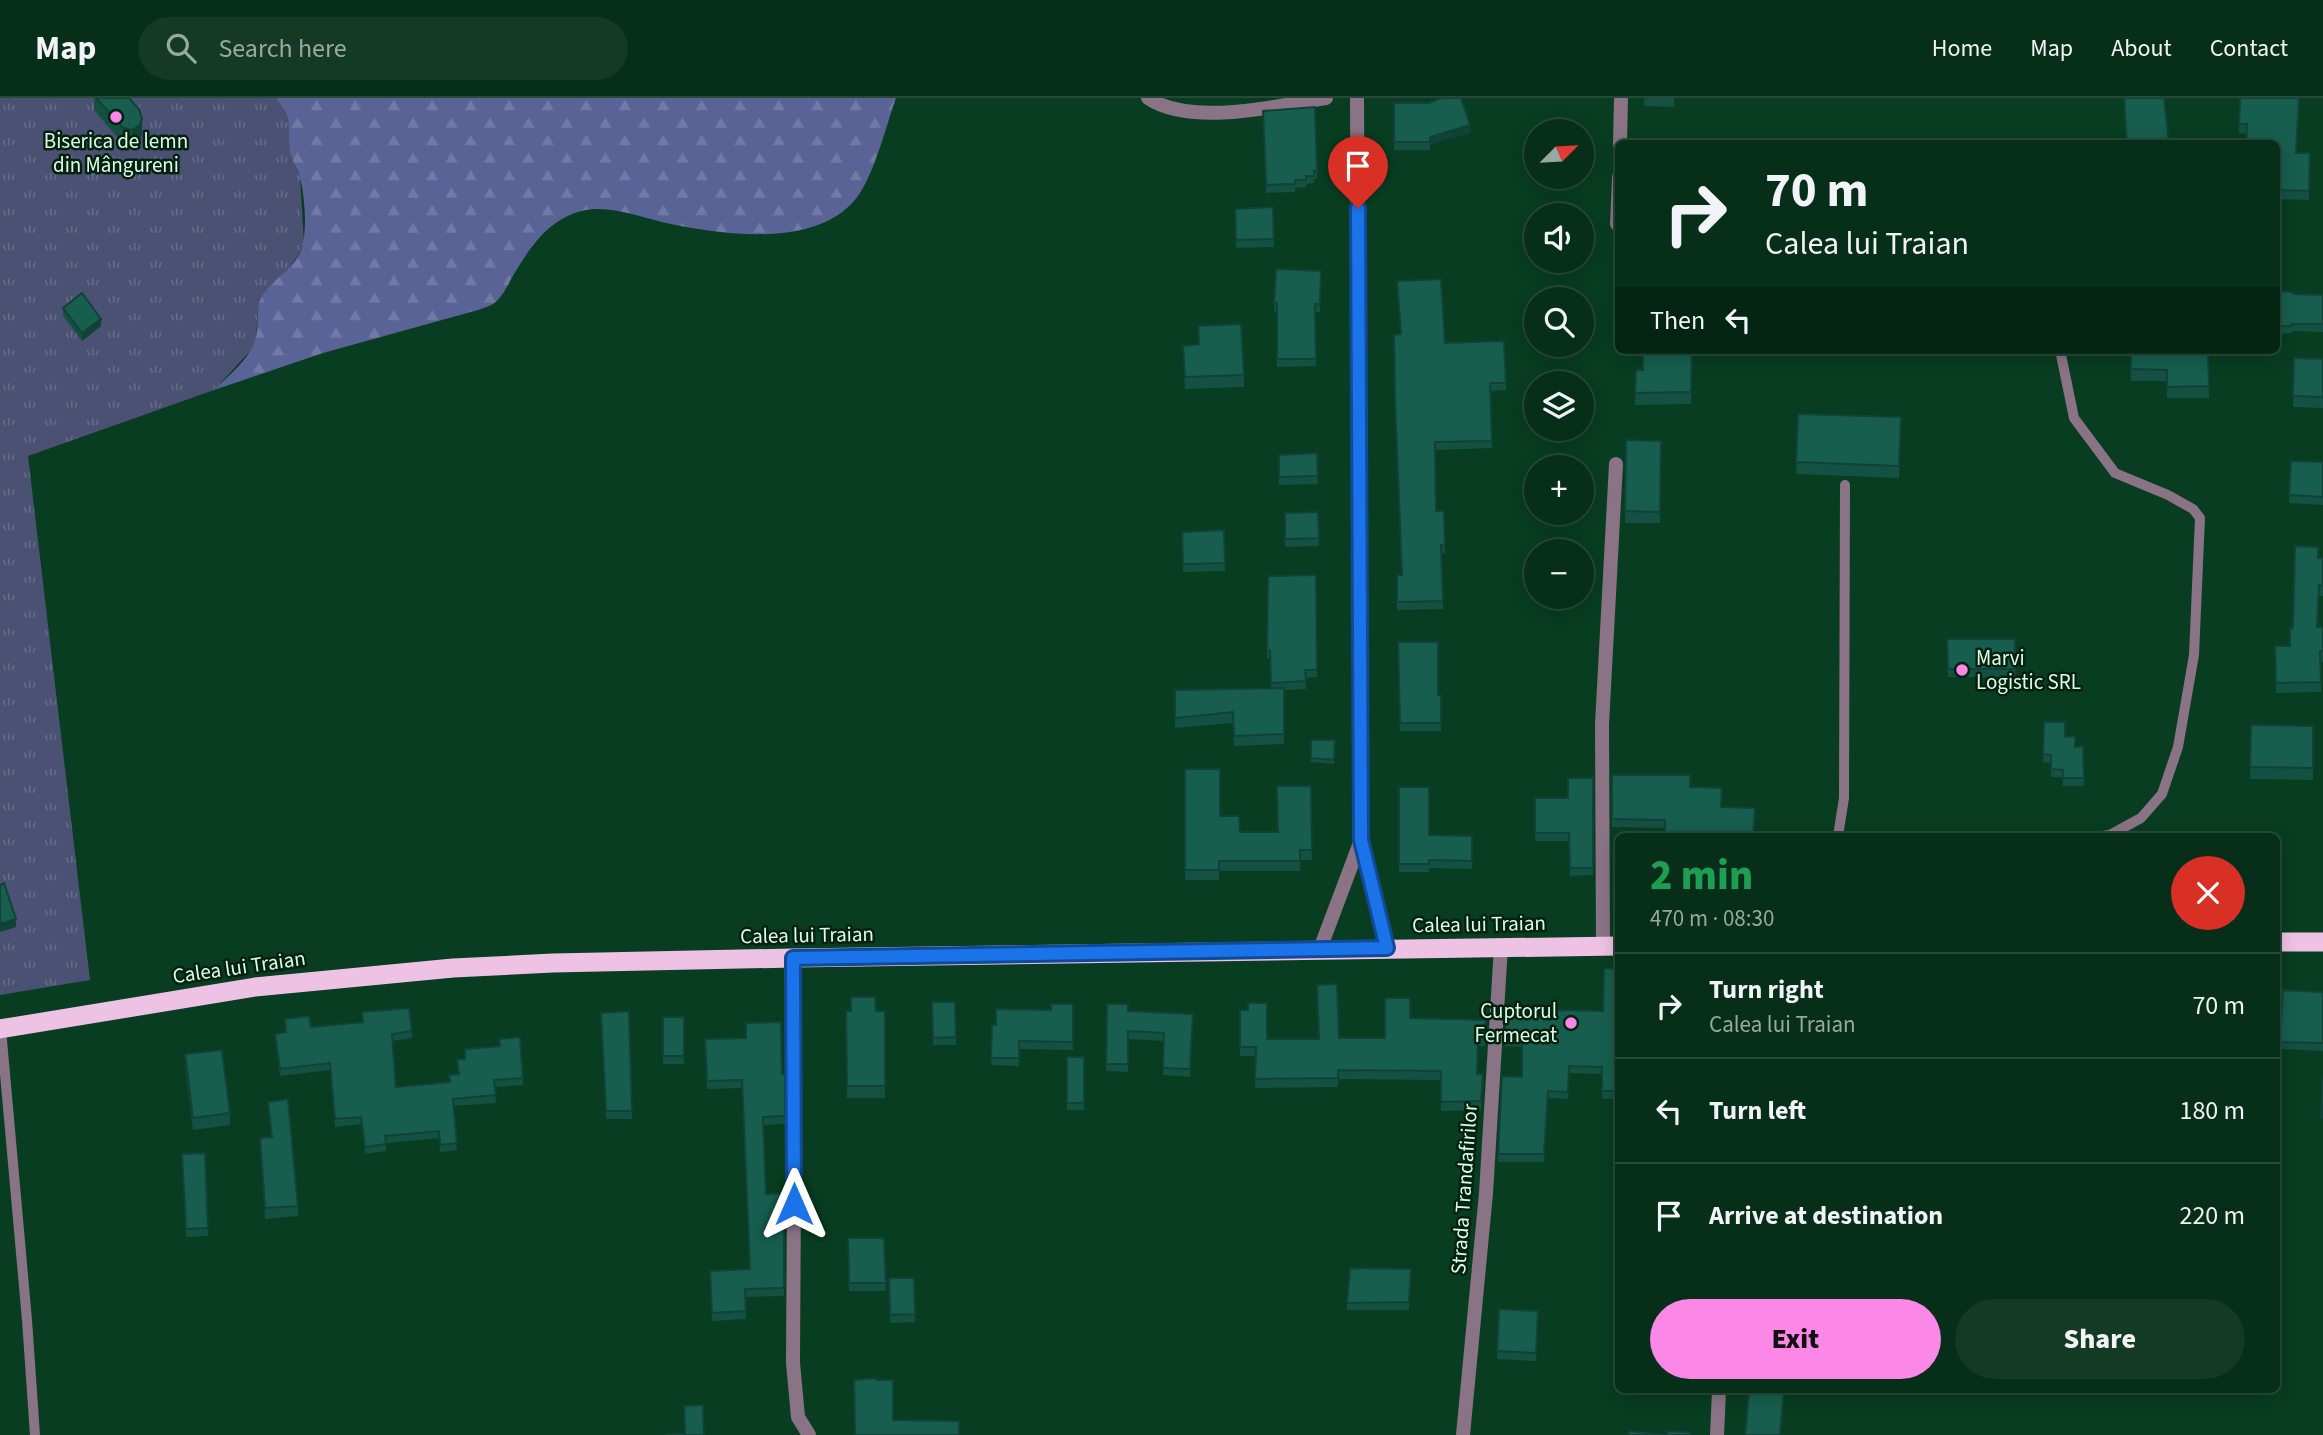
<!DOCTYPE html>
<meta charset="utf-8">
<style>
:root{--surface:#062e19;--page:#143a26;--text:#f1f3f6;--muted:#98a8a2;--line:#274a38;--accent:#fb87e6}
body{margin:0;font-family:"Source Sans 3",sans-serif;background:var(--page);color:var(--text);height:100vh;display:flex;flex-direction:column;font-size:26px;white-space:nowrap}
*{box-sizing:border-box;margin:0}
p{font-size:23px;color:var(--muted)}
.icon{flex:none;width:38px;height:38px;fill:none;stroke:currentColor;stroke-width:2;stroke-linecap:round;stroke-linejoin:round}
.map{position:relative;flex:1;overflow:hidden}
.sheet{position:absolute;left:1615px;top:735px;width:665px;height:560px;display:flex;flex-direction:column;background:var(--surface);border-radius:10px;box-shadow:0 4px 18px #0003,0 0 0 2px var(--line)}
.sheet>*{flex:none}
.guide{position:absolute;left:1615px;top:42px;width:665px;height:214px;border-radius:10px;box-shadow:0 4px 18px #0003,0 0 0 2px var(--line);background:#062e19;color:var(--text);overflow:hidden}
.needle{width:46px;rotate:66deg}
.fabs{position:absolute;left:1524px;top:21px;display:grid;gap:14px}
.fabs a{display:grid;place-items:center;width:70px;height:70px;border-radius:50%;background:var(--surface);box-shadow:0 4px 18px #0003,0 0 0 2px var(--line);font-size:35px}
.pin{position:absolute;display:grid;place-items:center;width:60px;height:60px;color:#fff;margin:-72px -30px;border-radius:50% 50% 50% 0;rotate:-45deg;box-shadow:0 0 7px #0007}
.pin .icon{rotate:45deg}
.me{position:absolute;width:77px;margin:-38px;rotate:0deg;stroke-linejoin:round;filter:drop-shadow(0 0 5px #0008)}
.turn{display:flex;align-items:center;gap:24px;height:147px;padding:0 35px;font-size:32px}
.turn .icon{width:91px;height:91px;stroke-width:2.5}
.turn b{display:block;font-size:49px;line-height:60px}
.then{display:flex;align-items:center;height:66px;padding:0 35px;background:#0003;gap:14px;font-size:26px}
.round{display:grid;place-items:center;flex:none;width:74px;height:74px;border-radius:37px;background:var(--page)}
.summary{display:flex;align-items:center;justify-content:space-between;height:119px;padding:0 35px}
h1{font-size:42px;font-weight:800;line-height:52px;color:#1e9e55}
.cta{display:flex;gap:14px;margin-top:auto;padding:14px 35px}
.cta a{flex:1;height:80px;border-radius:42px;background:var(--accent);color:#111;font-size:28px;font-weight:800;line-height:80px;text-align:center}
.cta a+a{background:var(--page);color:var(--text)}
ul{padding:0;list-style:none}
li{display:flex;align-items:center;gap:21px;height:105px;padding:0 35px;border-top:2px solid var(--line)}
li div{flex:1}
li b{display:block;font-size:26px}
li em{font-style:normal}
header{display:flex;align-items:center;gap:42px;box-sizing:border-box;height:98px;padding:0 35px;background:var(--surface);border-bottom:2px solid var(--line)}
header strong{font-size:33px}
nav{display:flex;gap:38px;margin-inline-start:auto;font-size:24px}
.search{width:490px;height:63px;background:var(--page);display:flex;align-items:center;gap:18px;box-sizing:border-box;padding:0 24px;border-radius:38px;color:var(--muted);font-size:26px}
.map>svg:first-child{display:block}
.grass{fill:url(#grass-tufts)}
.forest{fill:url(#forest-firs)}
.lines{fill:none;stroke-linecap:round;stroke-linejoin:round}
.service{stroke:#8b7386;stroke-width:10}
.minor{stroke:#8b7386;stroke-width:14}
.trunk{stroke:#eec2e4;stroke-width:19}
.wall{fill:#145143}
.shaded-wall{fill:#104237}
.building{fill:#175e4e;stroke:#104237;stroke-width:2}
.route-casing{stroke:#114b97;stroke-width:18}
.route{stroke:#1a73e8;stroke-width:12}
.poi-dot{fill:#fb87e6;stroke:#052110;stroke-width:2.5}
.labels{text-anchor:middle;stroke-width:5;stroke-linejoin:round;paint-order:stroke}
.poi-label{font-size:21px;fill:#dcfde5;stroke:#052110}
.street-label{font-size:21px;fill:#dcfde5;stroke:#052110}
</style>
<header>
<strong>Map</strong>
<div class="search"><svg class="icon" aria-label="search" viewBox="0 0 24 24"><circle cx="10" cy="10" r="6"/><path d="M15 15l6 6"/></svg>Search here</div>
<nav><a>Home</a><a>Map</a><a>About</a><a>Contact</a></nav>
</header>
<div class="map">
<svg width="2323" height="1337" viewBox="0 0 2323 1337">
<defs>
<pattern id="grass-tufts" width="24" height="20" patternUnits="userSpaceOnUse" patternTransform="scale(1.75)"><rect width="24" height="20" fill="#4a5172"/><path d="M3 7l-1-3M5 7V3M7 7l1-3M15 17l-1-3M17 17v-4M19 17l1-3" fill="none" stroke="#646b86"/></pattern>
<pattern id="forest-firs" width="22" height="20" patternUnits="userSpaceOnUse" patternTransform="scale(1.75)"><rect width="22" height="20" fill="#596396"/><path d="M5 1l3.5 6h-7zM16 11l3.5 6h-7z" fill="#707aa5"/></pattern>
</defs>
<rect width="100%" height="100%" fill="#083d21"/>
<path class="grass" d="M0 0H276L283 9 291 29V59L300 79 304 144 299 156 290 169 274 185 258 212 256 241 251 252 214 292 28 358 90 882 0 897Z"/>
<path class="forest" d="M276 0H896C886 28 876 70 860 95 823 152 722 137 666 125 640 119 608 106 582 113 549 121 531 148 514 176 508 186 503 199 493 206 488 209 482 210 478 212L323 255 214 292C228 278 249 262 255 242 260 229 255 213 261 200 271 182 291 173 300 155 308 138 305 98 300 80 299 73 294 67 292 61 284 35 298 27 276 0Z"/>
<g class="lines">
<g class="service">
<path d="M2060 252 2074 320 2115 375 2168 397 2193 411 2200 420 2194 557 2178 649 2162 696 2141 720 2110 737 2102 738"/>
<path d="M1838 738 1844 700 1845 387"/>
<path d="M1 931 27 1222 35 1337"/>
</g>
<g class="minor">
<path d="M1148 0C1191 29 1278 8 1326 0"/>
<path d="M1357 0 1361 742 1387 850"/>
<path d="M1620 46 1621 0"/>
<path d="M1617 126 1619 79"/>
<path d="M1603 848 1602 626 1616 366"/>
<path d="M1320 851 1361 742"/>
<path d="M793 860 795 919 793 1265 798 1319 809 1337"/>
<path d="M1463 1337 1486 1095 1501 848"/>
<path d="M1717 1337 1719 1292"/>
</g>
<g class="trunk">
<path d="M2277 844H2323"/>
<path d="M0 931 255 889 453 870 553 865 793 860 1619 848"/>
</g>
</g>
<g class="wall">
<path d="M94 0H129L142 36 139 44 132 47 123 46 94 12Z"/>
<path d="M1644 0H1674V9L1644 8Z"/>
<path d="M2240 0 2297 55H2310L2309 102 2277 101V46L2247 36 2239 35Z"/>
<path d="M1394 5 1470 35 1430 46V52H1394Z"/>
<path d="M1315 9 1317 80 1314 81V85L1306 86V89L1295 90V94L1266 95 1263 13Z"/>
<path d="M1273 109 1274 149 1236 150 1235 111Z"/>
<path d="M1276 171 1321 173 1320 214H1315L1316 268 1277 269V213H1274Z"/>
<path d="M2277 193 2293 196 2323 197V234L2292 233V235L2277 236Z"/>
<path d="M63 210 101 228 82 243 63 218Z"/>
<path d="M1198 228 1244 277V289L1185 291 1183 248 1198 246Z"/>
<path d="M1504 243 1506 292 1490 293 1492 350 1435 352 1436 413H1444L1445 455H1442L1443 511 1397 512V477H1402L1445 245Z"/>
<path d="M1692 252 1691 306 1635 307 1636 272H1643Z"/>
<path d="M2130 252H2208L2209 300H2167V283H2131Z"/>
<path d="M2294 260 2323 261V310L2293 309Z"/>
<path d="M1798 316 1901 319 1899 380 1796 376Z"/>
<path d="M1626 342 1661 343 1660 425H1625Z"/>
<path d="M1317 355 1318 386 1279 387V357Z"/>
<path d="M2291 363 2323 364V407L2289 405Z"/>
<path d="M1318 414 1319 448 1285 449V415Z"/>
<path d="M1224 432 1225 473 1183 474 1182 434Z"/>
<path d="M2318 460H2323V498H2319L2317 529H2323V564H2321V594L2276 595 2275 548H2290Z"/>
<path d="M1316 477 1317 579 1306 580V591L1284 592V646L1234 648 1233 625 1175 630V592L1271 590 1270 560 1267 561 1268 478Z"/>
<path d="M1947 541H2015V579H1948Z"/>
<path d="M1398 544 1438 597H1441V633H1400Z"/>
<path d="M2044 624 2065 639 2075 649 2083 648 2084 688H2063V679H2051V665L2043 664Z"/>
<path d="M2251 627 2313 628V682L2250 681Z"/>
<path d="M1311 642H1335L1334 666 1311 664Z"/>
<path d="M1185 671 1220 718 1240 734H1278L1311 688 1312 762H1300V773H1219V782H1185Z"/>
<path d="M1612 677H1690L1665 730 1612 729Z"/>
<path d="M1593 680V777L1570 778 1569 743H1535V700H1568Z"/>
<path d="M1399 689 1429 737 1472 738V771L1429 770V774H1399Z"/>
<path d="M1619 871V1001H1602V976L1569 975 1568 1001 1548 1000 1544 1064H1498V1056L1522 979V949L1505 948V941L1603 913Z"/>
<path d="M2323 894V953L2280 951V944Z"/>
<path d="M932 904H955L956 947H933Z"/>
<path d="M1073 906V952L1019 951V968L991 967 992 926 996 927Z"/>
<path d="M1107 906 1128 913 1193 924 1190 979 1163 977 1164 943 1128 941V974L1106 973Z"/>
<path d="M1240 912 1267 941 1385 940 1410 920 1486 922 1485 948H1478L1477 976 1483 985 1481 1012 1441 1013V982L1338 981V989L1255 990 1256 958H1240Z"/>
<path d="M629 913 632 1021H606L601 915Z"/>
<path d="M846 913H885V1000H847Z"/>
<path d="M362 914 412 933V940L393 943 396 989 449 984V977L458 976 457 961 523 980V987L495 989 496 1005 453 1008 457 1052 440 1054 439 1040 386 1045V1053L365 1056 361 1026 335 1029 330 972 280 978 275 943V936L285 934V921L311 929 362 924Z"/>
<rect x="663" y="919" width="21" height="47"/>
<path d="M705 941 782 976H785V1026L764 1027 766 1096 784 1095V1198L746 1199V1221L712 1223 710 1173 750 1172 742 990 707 991Z"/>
<path d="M185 956 230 1015V1027L193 1032 185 968Z"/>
<rect x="1067" y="959" width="17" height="53"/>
<path d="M268 1004 298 1108V1118L265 1121 260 1040 271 1039Z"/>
<path d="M205 1055 208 1138 186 1139 182 1056Z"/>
<path d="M848 1140H884L886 1193H849Z"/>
<path d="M1411 1179 1409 1212H1347V1205Z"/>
<path d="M889 1180H914L915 1224 890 1225Z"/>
<path d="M1499 1211 1538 1213 1536 1263 1497 1261Z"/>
</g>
<g class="shaded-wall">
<path d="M142 21V36L139 44 132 47V32Z"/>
<path d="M1470 27V35L1430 46V39Z"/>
<path d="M101 221V228L82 243V235Z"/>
<path d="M16 821V829L0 834V826Z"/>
</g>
<g class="building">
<path d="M96 0H129L139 11 142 21 139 28 132 32 123 30Z"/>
<path d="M1441 0H1461L1470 27 1430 39V44H1394V5H1429Z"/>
<path d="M2124 0H2164L2169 46H2127Z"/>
<path d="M2240 0H2299L2296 55H2310L2309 93 2277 92V46H2246L2247 26H2239Z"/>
<path d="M1315 9 1317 73H1314V78H1306V82H1295V86L1266 87 1263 13Z"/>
<path d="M1273 109 1274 141 1236 142 1235 111Z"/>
<path d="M1276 171 1321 173 1320 206H1315L1316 261H1277V205H1274Z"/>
<path d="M1441 181 1445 245 1504 243 1506 285H1490L1492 343 1435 344 1436 413H1444L1445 447H1441L1443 503 1397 504V477H1402L1395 303 1394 237 1401 236 1397 183Z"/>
<path d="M2277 193 2293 194V196L2323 197V226H2292V228H2277Z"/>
<path d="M82 195 101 221 82 235 63 210Z"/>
<path d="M1241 226 1244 277 1185 279 1183 248 1199 246 1198 228Z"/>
<path d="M1643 252H1692L1691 294 1635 295 1636 272H1643Z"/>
<path d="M2131 252H2208L2209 288 2167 289V272L2131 271Z"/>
<path d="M2294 260 2323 261V299L2293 298Z"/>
<path d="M1798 316 1901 319 1899 368 1796 364Z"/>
<path d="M1626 342 1661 343 1660 414 1625 413Z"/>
<path d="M1317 355 1318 378 1279 379V357Z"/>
<path d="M2291 363 2323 364V399L2289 397Z"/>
<path d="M1318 414 1319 440 1285 441V415Z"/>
<path d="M1224 432 1225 465 1183 466 1182 434Z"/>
<path d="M2295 448 2318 449V460H2323V488L2319 487 2317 529H2323V553H2320L2321 584 2276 585 2275 548H2290V530H2293Z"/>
<path d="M1316 477 1317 572H1305L1306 583 1271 585 1270 552 1267 553 1268 478Z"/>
<path d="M1947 541H2015V571H1948Z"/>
<path d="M1398 544H1438V597H1441V625H1400Z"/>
<path d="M1284 590V636L1234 638 1233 614 1175 620V592Z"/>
<path d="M2044 624H2065V639L2075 638V649L2083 648 2084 680H2063V672L2051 671V657L2043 656Z"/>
<path d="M2251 627 2313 628V670L2250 669Z"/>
<path d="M1311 642H1335L1334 662 1311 660Z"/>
<path d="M1185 671H1220V718H1239L1240 734H1278L1277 688H1311L1312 752H1300V763H1219V772H1185Z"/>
<path d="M1612 677H1690V689L1722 690 1721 709 1755 710 1753 738H1665V722L1612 721Z"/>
<path d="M1568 680H1593V770H1570L1569 735H1535V700H1568Z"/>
<path d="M1399 689H1429V737L1472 738V763L1429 762V766H1399Z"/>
<path d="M4 785 16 821 0 826V787Z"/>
<path d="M1604 870 1619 871V993H1602V969L1569 968 1568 994 1548 993 1544 1056H1498L1502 978 1522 979V941H1505L1506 919 1555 920V912L1603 913Z"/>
<path d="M1337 886 1339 940H1385V900H1410V920L1486 922 1485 939H1478L1477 976H1483L1481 1003 1441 1004V973L1338 972V980L1255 981 1256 949H1240V912H1248V905H1267V941H1319L1317 887Z"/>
<path d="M2283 892 2323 894V945L2280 944Z"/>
<path d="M851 899H875L876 913H885V988H847L846 913H851Z"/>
<path d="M932 904H955L956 939 933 940Z"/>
<path d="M1051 906H1073V944L1019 943V960H991L992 926 996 927V911L1051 912Z"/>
<path d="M1107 906H1128V913L1193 916 1190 971 1163 970 1164 935 1128 933V966H1106Z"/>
<path d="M409 910 412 933 392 936 396 989 450 984 449 977 459 976 457 961H465V951L500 948 499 941 520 939 523 980 494 982 496 997 453 1001 457 1045 440 1047 439 1033 385 1038 386 1046 365 1049 361 1019 335 1021 330 965 280 971 275 936 286 934 285 921 309 918 311 929 363 924 362 914Z"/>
<path d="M629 913 632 1013H606L601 915Z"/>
<rect x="663" y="919" width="21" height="39"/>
<path d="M781 924 782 976H785V1018L763 1019 766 1096 784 1095V1190L745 1191 746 1213 712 1215 710 1173 750 1171 742 982 707 983 705 941 746 940V925Z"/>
<path d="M222 952 230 1015 193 1020 185 956Z"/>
<rect x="1067" y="959" width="17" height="46"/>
<path d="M2323 980V1020H2321Z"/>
<path d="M288 1001 298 1108 265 1110 260 1040 272 1039 268 1004Z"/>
<path d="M205 1055 208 1130 186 1131 182 1056Z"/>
<path d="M848 1140H884L886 1185H849Z"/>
<path d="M1350 1170 1411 1171 1409 1204 1347 1205Z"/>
<path d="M889 1180H914L915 1216 890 1217Z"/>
<path d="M1499 1211 1538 1213 1536 1255 1497 1253Z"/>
<path d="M877 1280V1282H893V1322L959 1323V1337H855L854 1282Z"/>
<path d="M1749 1292H1784L1780 1337H1745Z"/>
<path d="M703 1307 704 1337H667V1336H685L684 1308Z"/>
<path d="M1629 1333 1667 1337V1333L1690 1334V1337H1629Z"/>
</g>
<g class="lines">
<g class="route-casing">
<path id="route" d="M794 1106 793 860 1387 850 1361 742 1358 110"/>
</g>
<use href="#route" class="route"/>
</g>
<g class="poi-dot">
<circle cx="116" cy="19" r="7"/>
<circle cx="1962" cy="572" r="7"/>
<circle cx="1571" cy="925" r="7"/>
</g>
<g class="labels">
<g class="poi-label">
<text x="116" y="50">Biserica de lemn<tspan x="116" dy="24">din Mângureni</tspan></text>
<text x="1976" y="567" text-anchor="start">Marvi<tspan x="1976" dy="24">Logistic SRL</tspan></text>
<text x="1557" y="920" text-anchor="end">Cuptorul<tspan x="1557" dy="24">Fermecat</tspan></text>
</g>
<g class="street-label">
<text transform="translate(1479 826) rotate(-1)" y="7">Calea lui Traian</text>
<text transform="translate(807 837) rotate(-1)" y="7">Calea lui Traian</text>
<text transform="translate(239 869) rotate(-8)" y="7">Calea lui Traian</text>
<text transform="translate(1464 1091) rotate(-86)" y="7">Strada Trandafirilor</text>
</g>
</g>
</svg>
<div class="fabs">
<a><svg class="needle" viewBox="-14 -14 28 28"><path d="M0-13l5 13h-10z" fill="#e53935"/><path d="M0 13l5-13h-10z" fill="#98a8a2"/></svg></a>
<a><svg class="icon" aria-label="sound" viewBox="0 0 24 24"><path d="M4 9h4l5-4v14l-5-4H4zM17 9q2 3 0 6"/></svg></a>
<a><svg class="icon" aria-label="search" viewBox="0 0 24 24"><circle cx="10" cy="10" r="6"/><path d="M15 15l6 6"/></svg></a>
<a><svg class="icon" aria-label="layers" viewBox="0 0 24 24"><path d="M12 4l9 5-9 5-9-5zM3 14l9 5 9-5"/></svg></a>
<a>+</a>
<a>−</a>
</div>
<div class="pin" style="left:1358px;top:110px;background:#d93025"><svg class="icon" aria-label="arrive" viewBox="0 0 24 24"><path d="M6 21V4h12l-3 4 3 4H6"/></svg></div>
<svg class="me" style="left:794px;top:1106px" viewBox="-20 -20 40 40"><path d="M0-17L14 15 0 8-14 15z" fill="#1a73e8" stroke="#fff" stroke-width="4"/></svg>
<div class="guide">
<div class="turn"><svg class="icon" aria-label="right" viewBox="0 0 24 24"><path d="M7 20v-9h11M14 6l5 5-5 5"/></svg><div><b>70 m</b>Calea lui Traian</div></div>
<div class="then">Then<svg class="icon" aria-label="left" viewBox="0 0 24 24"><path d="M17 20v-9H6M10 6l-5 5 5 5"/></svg></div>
</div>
<section class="sheet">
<div class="summary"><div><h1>2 min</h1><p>470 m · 08:30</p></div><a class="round" style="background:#d93025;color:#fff"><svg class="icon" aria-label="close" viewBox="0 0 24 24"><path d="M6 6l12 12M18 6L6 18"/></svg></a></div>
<ul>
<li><svg class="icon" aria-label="right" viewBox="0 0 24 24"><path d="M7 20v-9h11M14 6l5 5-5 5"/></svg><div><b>Turn right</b><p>Calea lui Traian</p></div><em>70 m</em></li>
<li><svg class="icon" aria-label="left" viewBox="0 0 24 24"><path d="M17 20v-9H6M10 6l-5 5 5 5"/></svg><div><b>Turn left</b></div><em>180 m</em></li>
<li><svg class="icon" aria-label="arrive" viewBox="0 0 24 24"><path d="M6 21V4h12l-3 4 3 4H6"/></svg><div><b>Arrive at destination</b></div><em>220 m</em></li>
</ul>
<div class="cta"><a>Exit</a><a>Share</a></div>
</section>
</div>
